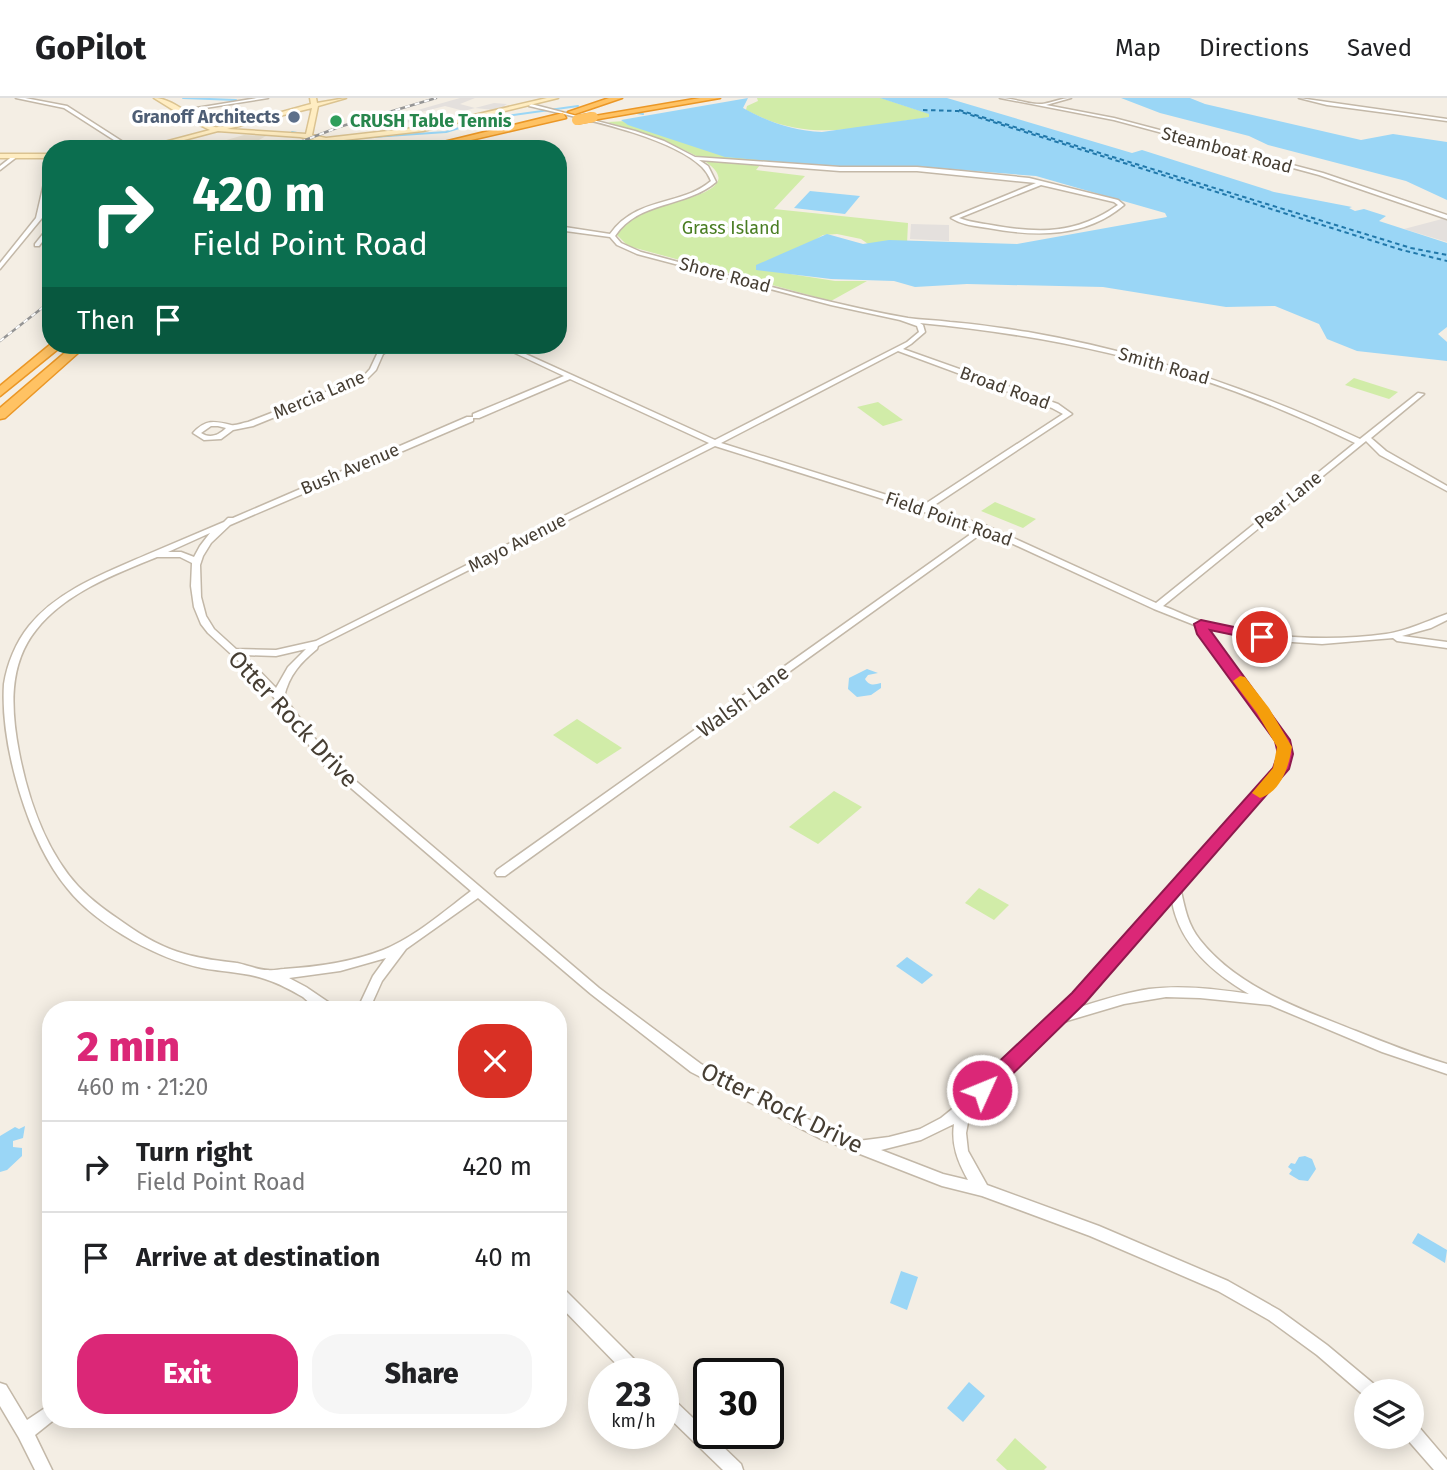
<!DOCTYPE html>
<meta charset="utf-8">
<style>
:root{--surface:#fff;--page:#f6f6f6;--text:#202124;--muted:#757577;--line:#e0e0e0;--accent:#db2777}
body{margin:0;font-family:"Fira Sans",sans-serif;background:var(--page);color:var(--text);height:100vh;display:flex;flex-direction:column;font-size:26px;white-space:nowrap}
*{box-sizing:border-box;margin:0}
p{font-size:23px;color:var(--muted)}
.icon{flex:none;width:38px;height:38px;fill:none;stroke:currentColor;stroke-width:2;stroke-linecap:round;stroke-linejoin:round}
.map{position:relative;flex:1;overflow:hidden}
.side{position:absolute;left:42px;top:903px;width:525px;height:427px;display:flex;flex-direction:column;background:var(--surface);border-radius:28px;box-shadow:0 4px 18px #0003}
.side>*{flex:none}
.hud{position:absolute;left:42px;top:42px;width:525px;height:214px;border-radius:28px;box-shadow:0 4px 18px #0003;background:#0b6e4f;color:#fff;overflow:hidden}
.buttons{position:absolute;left:1354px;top:1281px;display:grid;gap:14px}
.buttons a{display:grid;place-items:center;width:70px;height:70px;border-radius:50%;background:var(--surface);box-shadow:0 4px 18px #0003;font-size:35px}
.speed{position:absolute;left:588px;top:1260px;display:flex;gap:14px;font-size:35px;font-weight:700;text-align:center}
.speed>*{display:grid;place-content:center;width:91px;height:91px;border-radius:50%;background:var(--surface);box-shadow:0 4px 18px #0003;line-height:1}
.speed small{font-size:18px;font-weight:400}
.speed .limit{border:4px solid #111;border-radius:10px;background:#fff;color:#111}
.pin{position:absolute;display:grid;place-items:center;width:60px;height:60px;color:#fff;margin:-30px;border:4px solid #fff;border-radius:50%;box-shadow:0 2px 7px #0007}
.me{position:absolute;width:77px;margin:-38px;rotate:46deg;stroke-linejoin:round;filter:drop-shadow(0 0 5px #0008)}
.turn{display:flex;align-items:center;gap:24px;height:147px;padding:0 35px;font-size:32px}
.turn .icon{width:91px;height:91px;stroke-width:2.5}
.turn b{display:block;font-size:49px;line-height:60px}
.then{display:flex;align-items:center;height:66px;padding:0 35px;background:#0003;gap:14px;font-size:26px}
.round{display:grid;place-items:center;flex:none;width:74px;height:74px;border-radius:28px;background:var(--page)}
.overview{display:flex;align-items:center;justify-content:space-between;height:119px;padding:0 35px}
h1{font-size:42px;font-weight:800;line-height:52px;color:var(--accent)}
.action{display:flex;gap:14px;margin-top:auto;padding:14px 35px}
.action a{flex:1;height:80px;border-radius:28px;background:var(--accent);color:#fff;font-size:28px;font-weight:800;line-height:80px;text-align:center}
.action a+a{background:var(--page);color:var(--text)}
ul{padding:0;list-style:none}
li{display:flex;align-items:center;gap:21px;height:91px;padding:0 35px;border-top:2px solid var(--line)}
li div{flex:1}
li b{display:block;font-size:26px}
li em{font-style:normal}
header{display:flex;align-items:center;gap:42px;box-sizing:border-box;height:98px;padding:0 35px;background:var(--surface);border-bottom:2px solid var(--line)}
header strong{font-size:33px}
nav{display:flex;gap:38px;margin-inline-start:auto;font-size:24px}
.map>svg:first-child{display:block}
.residential{fill:#e8e0d1}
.green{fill:#d1eca8}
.parking{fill:#e4e0dd}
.water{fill:#9ad6f6}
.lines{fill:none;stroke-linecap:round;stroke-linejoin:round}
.stream{stroke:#9ad6f6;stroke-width:2}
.ferry{stroke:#2178aa;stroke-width:2;stroke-dasharray:4.5 3.5;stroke-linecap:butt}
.street-casing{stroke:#c3b8a8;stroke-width:3}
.secondary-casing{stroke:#dbc391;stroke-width:3}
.highway-casing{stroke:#eb9726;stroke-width:3}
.street{fill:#fff;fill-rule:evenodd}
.secondary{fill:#ffedc2;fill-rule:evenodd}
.highway{fill:#ffc263;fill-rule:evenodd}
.rail-casing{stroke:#959595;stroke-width:2.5}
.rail{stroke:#fff;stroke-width:2;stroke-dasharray:5;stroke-linecap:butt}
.highway-bridge-casing{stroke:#eb9726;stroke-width:10;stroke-linecap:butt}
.highway-bridge{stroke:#ffc263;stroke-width:10}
.route{fill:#db2777;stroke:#8e194d;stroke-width:2}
.slow{fill:#f59e0b}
.service-dot{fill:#5c6f8a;stroke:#fff;stroke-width:2.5}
.leisure-dot{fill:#2e9e5b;stroke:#fff;stroke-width:2.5}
.labels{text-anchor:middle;stroke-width:7;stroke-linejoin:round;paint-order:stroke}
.far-service-label{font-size:18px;font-weight:bold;fill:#4e5e75;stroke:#fff;text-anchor:end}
.far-leisure-label{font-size:18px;font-weight:bold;fill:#27864d;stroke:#fff;text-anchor:start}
.far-street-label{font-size:18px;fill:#463e33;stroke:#fff}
.far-park-label{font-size:18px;fill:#497d22;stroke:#fff}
.street-label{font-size:21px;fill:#463e33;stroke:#fff}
.near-street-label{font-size:24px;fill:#463e33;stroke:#fff}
</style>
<header>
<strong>GoPilot</strong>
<nav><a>Map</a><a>Directions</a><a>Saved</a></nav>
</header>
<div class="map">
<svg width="1447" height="1372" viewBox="0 0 1447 1372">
<rect width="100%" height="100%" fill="#f4eee4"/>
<path class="residential" d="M244 37 266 38 259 42 264 45 250 51H195Z"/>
<g class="green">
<path d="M757 0H881L930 16 929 19 924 20C857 29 809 46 746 12L747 8 758 3Z"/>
<path d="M626 23 810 66 803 70 760 67 756 72 805 78 774 111 908 125 907 146 871 148 861 141 837 136 823 137 765 172 835 183H867L831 203 628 148 617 137C634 103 698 107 716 86 737 62 622 29 608 24Z"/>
<path d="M1354 280 1398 294 1389 301 1345 287Z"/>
<path d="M878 304 903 322 883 328 857 309Z"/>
<path d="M995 404 1036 421 1023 430 981 413Z"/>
<path d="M577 621 622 650 597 666 553 637Z"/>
<path d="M834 693 862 709 818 746 789 729Z"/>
<path d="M979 790 1009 807 994 822 965 805Z"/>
<path d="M1015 1340 1047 1369 1044 1372H1007L996 1362Z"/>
</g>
<g class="parking">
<path d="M460 0H475L460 6 475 10 494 5 507 6 504 8 506 9 494 12 475 10 464 13 445 8 405 18 416 23 365 32 368 26Z"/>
<path d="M1442 121 1447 122V144L1404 131Z"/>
<path d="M911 126 949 127V143L910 141Z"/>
</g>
<g class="water">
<path d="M748 0 743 10C768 24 793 33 822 34L929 19V16L880 0H947L1132 55 1142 52 1274 94 1352 109 1349 110 1355 113 1364 111 1386 118 1379 123 1447 145V229L1438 236 1447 244V263L1357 253 1327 241 1319 226 1275 208 1226 209 1103 189 967 186 915 189 894 183 831 181 756 172V167L827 136 863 146 889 142 1017 146 1167 119 1165 115 1036 78 911 68H825L725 59 628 27 621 22Z"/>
<path d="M1121 0H1190L1205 6 1361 42 1393 36 1447 44V102L1406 83 1268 47 1249 38 1160 15Z"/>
<path d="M810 93 860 98 845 116 794 110Z"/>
<path d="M867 571 878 575 868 577 865 581C869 588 874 587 881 585V590L871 597 857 599 848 591 849 580Z"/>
<path d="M907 859 933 877 922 886 896 868Z"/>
<path d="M25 1028 23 1040 13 1043V1049L22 1050V1058L7 1072 0 1074V1038L15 1029 19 1031Z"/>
<path d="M1305 1058 1312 1061 1316 1071 1308 1083 1299 1082 1289 1076 1292 1072 1288 1069 1291 1065 1295 1066 1299 1059Z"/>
<path d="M1418 1135 1447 1152 1445 1165 1412 1145Z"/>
<path d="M901 1173 918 1179 907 1212 890 1205Z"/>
<path d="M969 1284 985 1298 963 1324 947 1310Z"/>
</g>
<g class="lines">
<g class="stream">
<path d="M183 0 236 2"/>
<path d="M631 14 643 16"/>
<path d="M292 34 302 36"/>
<path d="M358 40 446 34 492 20 578 8"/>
</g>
<g class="ferry">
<path d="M923 12 958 13 1402 152 1447 163"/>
<path d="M959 12 1411 150 1447 157"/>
</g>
<g class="street-casing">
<g id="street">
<path d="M16 0H25L67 8 134 51H128L64 10Z"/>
<path d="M257 0H268L180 14 178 13Z"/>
<path d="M1000 0C1013 0 1031 7 1042 6 1051 5 1061 0 1071 0L1046 7 1114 20 1323 75 1447 117V121L1319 77 1114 22Z"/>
<path d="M1299 0 1447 21V23L1327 7Z"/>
<path d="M531 6 635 33 664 43 695 59 840 69H917L961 73 1029 80 1118 102 1124 107C1085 140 1036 139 988 130 975 128 962 127 951 120L1036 85 917 73H840L699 62 708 68 716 84C686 110 639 102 615 138L621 145 641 154C729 177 819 204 908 220 921 222 936 222 950 224 976 226 1002 230 1028 234 1144 254 1254 292 1360 341L1418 295 1424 296 1371 340 1386 353 1447 388V393L1380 357 1366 343 1163 508C1177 513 1190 520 1204 524 1258 540 1329 544 1386 536 1407 533 1427 523 1447 516V522L1431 530 1402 538 1447 544V550L1397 543 1393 540 1322 546 1262 542 1207 530 1209 536 1286 641 1290 656 1285 673 1181 793C1185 811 1188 827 1200 842 1238 890 1301 911 1356 933 1386 945 1416 957 1447 966V976L1382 954 1270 907 1200 900 1166 899 1124 906 1060 925 970 1014 966 1035 968 1053 987 1087 1099 1128 1228 1183 1279 1212 1327 1247 1375 1287 1377 1293H1367V1300L1317 1257 1269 1222 1218 1193 1090 1138 982 1098 942 1088 819 1040 691 974 591 896 478 800 406 851 382 883 369 912H357L373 878 386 860 340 873 289 880 306 889 334 908 336 912C332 912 324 913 320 912 314 910 308 903 303 899 291 892 278 885 265 881 245 874 223 874 202 870 178 865 155 855 133 843 109 829 84 812 67 790 28 743 0 647 4 586 7 566 16 544 29 528 58 492 105 475 146 457 172 446 198 435 224 424L228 420H233L467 319H473V323L230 427 211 445 203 458 200 467 201 499 206 518 214 531 236 551 276 552 316 543 709 345 570 281 479 320H473V316L564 278 498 247H506L715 342 907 244 919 234 917 228 900 222 831 207 637 156 617 147 610 139 558 132V128L610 136C637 98 682 108 711 83 709 78 706 73 702 69 669 37 575 19 529 8ZM1041 87 1114 104 1118 107C1077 136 1039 136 991 127 980 125 969 124 959 120ZM920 225C1014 234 1107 250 1197 280 1251 298 1304 320 1355 345L1156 505 987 428 930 410 1072 316 1058 306 903 251 911 246 925 234 923 227ZM898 253 1052 310 1063 316 922 408 721 345ZM715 348 978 431 497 772 495 775 497 778H505L985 433 1154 511 1197 528 1201 538 1277 643 1280 656 1276 670 1118 848 1052 918 976 992 941 1020 920 1031 889 1039 858 1043 829 1032 701 966 599 890 331 662 284 599C289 577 301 564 317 551L318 548ZM210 435 200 448 194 459 181 454H168ZM157 459H180L192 465 191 488 194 509 201 526 208 535 242 566 266 589 323 666 471 793C443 814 415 839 383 852 352 864 317 869 284 871 279 871 273 873 268 872 258 872 247 867 237 865 220 863 202 861 185 856 163 850 142 838 124 825 108 814 92 803 78 788 46 753 28 701 19 654 11 612 8 567 36 532 65 495 115 476 157 459ZM306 551 288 569 276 590 244 557 276 558ZM1172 803C1179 846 1213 875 1249 896 1216 891 1183 887 1149 891 1123 895 1099 903 1074 911ZM954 1026C951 1047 958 1064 968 1082L943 1076 881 1052 921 1042Z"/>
<path d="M14 57 18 58 0 72V68Z"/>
<path d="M51 67V80L42 120 0 171V165L36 120 48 68Z"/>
<path d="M51 126V132L39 148H35V146Z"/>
<path d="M390 247H397L383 256 376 272 366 282 253 328 233 332 221 341 204 342 193 335C206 321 214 323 231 327 236 328 242 325 248 324L362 280 370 271 378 254ZM211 328H218L226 330C219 337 210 341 201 335Z"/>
<path d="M558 1188 563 1190 643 1270 645 1276H626L558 1206Z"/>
<path d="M0 1285 6 1287 27 1322 51 1306V1321H55L35 1337 52 1372H35L19 1340 0 1308Z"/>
<path d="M663 1295 669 1297 741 1366 743 1372H723L663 1314Z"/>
<path d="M1412 1326 1418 1328 1447 1362V1372H1434L1406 1340 1412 1339Z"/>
</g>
</g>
<g class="secondary-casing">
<g id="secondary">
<path d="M154 0C175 0 193 23 214 29 225 31 295 10 311 6L310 0H316L317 5 346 0 318 8 312 37 326 40 423 29 547 0H558L423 33 335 43 347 51H339L330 45 300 39 218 33 150 51H138L210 32 191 23ZM312 10 306 36 227 31Z"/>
<rect x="0" y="56" width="51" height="4"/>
</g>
</g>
<g class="highway-casing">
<g id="highway">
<path d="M609 0H622L575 16 568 14Z"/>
<path d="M700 0H720L593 22 589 19Z"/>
<path d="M563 15 566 20 432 51H415Z"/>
<path d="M51 246 63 247 0 298V288Z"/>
<path d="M74 247H87L5 320 0 321V310Z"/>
</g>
</g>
<use href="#street" class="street"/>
<use href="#secondary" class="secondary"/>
<use href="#highway" class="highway"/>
<g class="rail-casing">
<g id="rail">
<path d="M282 51 339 29 436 0"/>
<path d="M0 243 51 203"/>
</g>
</g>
<use href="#rail" class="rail"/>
<g class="highway-bridge-casing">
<path id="highway-bridge" d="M577 22 593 19"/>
</g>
<use href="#highway-bridge" class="highway-bridge"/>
</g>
<path class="route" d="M1201 522 1267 536 1269 539 1262 543 1210 532 1290 642 1293 656 1289 671 1085 905 990 998 982 1001 975 998 972 992 975 986 1072 895 1273 670 1278 656 1275 643 1197 536 1194 526Z"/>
<path class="slow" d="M1240 578 1245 579 1269 610 1292 649C1289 668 1281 694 1260 700L1252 695 1273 670 1277 649 1257 615 1233 583Z"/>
<circle class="service-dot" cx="294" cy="19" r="7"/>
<circle class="leisure-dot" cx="336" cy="23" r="7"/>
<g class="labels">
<g class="far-service-label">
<text x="280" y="25">Granoff Architects</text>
</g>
<g class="far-leisure-label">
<text x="350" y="29">CRUSH Table Tennis</text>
</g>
<g class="far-street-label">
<text transform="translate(1227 52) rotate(15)" y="6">Steamboat Road</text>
<text transform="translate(725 177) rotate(15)" y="6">Shore Road</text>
<text transform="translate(1164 268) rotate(16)" y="6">Smith Road</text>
<text transform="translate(1005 290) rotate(20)" y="6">Broad Road</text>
<text transform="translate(319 297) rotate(-23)" y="6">Mercia Lane</text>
<text transform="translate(350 371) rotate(-23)" y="6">Bush Avenue</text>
<text transform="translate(1288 402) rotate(-39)" y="6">Pear Lane</text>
<text transform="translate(949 421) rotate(19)" y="6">Field Point Road</text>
<text transform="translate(517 445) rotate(-27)" y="6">Mayo Avenue</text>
</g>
<g class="far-park-label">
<text x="731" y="136">Grass Island</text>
</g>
<g class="street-label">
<text transform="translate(743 603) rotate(-36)" y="7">Walsh Lane</text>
</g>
<g class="near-street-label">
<text transform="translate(293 621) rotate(47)" y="8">Otter Rock Drive</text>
<text transform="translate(782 1010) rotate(26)" y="8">Otter Rock Drive</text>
</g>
</g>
</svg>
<div class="buttons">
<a><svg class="icon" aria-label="layers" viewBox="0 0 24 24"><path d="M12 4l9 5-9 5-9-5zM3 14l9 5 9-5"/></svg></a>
</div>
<div class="speed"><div>23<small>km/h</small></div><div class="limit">30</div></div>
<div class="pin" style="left:1262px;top:539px;background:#d93025"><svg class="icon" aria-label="arrive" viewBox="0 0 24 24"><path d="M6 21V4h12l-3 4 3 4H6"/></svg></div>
<svg class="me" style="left:982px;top:992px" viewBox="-20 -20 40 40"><circle r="17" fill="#db2777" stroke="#fff" stroke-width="3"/><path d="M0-11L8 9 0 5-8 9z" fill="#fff"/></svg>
<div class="hud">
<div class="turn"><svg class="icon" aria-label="right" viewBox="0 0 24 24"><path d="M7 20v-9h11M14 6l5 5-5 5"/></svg><div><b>420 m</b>Field Point Road</div></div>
<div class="then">Then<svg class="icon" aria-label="arrive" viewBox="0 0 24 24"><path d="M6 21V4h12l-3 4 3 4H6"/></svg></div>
</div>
<section class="side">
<div class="overview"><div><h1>2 min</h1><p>460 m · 21:20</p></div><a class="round" style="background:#d93025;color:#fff"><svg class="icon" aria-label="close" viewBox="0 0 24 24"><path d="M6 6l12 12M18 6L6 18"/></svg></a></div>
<ul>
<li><svg class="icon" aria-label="right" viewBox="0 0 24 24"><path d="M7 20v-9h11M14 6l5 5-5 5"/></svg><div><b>Turn right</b><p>Field Point Road</p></div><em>420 m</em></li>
<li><svg class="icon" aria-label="arrive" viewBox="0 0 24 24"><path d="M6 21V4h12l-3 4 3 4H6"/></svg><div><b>Arrive at destination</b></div><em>40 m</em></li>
</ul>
<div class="action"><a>Exit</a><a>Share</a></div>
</section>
</div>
